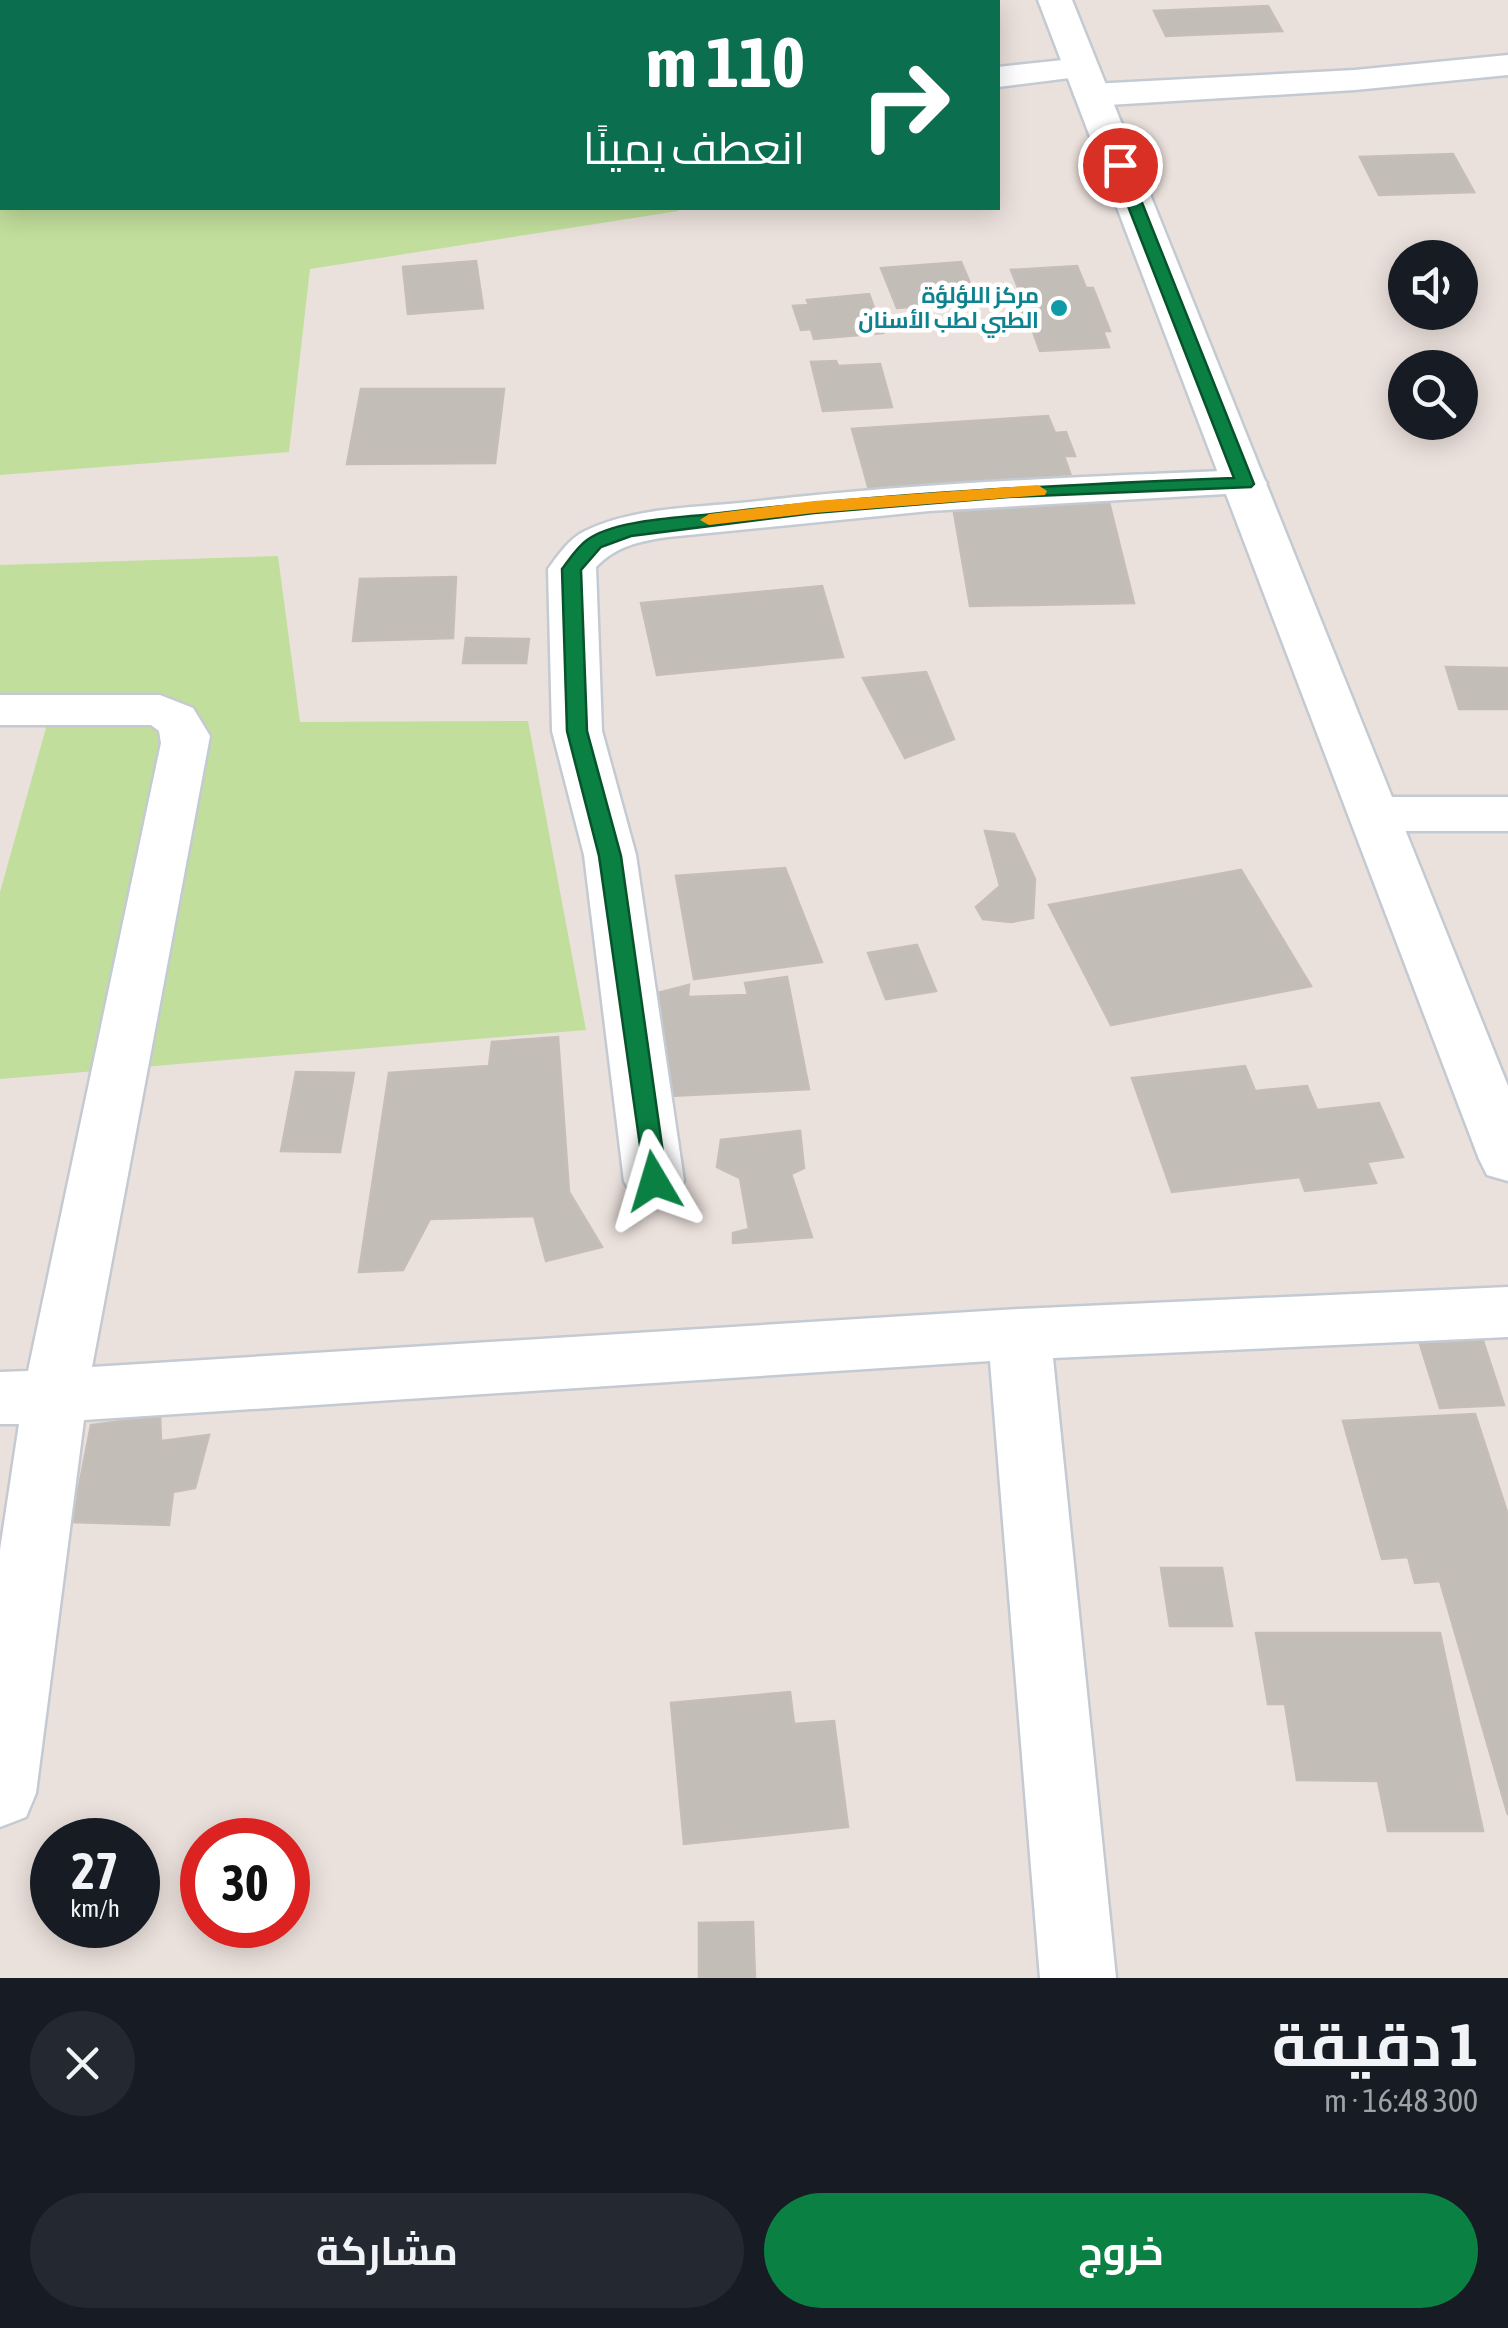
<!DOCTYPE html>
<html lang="ar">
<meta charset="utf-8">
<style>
:root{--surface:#171b24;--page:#242831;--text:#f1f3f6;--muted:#9ea1a6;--accent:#0b8043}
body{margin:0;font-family:"Asap Condensed",Cairo,sans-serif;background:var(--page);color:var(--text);direction:rtl;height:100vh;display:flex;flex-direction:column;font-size:38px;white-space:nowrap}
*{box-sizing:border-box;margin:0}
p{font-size:32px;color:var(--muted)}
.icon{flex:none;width:55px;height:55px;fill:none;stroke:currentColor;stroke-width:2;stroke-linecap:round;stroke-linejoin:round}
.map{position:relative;height:1978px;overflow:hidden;direction:ltr}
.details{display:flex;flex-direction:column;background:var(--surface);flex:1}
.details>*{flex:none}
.hud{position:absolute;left:0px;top:0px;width:1000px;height:210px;box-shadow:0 5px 25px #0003;direction:rtl;background:#0b6e4f;color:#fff;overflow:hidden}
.buttons{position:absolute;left:1388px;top:240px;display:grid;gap:20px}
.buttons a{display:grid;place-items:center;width:90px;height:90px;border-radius:50%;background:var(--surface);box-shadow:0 5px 25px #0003;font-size:50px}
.speed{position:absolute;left:30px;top:1818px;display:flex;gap:20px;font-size:50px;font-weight:700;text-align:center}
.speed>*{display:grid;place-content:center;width:130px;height:130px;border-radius:50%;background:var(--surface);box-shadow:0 5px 25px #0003;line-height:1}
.speed small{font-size:25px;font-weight:400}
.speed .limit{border:15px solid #d22;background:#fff;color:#111}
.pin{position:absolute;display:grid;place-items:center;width:85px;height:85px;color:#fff;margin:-42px;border:5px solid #fff;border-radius:50%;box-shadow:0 2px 10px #0007}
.me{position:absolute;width:110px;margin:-55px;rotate:353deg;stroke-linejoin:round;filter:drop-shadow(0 0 8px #0008)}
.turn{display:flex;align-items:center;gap:35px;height:210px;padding:0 30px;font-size:45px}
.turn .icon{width:130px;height:130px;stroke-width:2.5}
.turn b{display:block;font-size:70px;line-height:85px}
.round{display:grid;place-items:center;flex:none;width:105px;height:105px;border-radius:52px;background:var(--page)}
.overview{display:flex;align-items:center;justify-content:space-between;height:170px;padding:0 30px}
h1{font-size:60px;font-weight:700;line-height:75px}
.button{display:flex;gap:20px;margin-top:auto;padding:20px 30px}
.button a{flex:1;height:115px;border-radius:60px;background:var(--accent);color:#fff;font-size:40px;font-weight:700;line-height:115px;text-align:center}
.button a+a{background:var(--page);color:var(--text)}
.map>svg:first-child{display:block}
.green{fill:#c1de9c}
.building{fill:#c3bdb8;stroke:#c6bdb6;stroke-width:2.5}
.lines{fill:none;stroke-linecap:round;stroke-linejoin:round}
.minor-casing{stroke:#c4cad2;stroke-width:5}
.tertiary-casing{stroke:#c4cad2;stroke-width:5}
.minor{fill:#fff;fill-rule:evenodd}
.tertiary{fill:#fff;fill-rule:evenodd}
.route{fill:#0b8043;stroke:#07532c;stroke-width:2.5}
.slow{fill:#f59e0b}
.culture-dot{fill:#0f9aa8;stroke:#fff;stroke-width:4}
.labels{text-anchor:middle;stroke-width:9;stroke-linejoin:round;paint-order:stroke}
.far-culture-label{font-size:22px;font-weight:bold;fill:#0d838f;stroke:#fff;text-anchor:end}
</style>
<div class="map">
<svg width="1508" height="1978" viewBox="0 0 1508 1978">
<rect width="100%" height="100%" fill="#ebe1dc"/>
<g class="green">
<path d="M0 29 2 208H677L678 211 310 269 289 452 0 475Z"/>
<path d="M278 556 300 722 528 721 586 1030 0 1079V892L51 710 0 709V565Z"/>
</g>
<g class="building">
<path d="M1268 6 1282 31 1166 36 1154 11Z"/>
<path d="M1453 154 1474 192 1379 195 1360 157Z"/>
<path d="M476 261 483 308 408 314 403 267Z"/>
<path d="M961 262 978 302 897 308 881 268Z"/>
<path d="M1077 266 1086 288H1093L1110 331H1103L1109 347 1040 351 1031 326H1024L1012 291 1019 290 1011 270Z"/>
<path d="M869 294 883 333 814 339 811 329 801 330 793 306 809 305 807 300Z"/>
<path d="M836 361 838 366 880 364 892 407 823 411 811 362Z"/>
<path d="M361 389H504L495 463 347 464Z"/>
<path d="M1048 416 1055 433 1066 432 1075 456H1064L1071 476 869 490 852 429Z"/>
<path d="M1108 498 1134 603 970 606 952 501Z"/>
<path d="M456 577 453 638 353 641 360 579Z"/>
<path d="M822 586 843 657 657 675 641 603Z"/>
<path d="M466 638 529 639 526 663H463Z"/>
<path d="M1446 667 1508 668V709H1459Z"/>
<path d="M926 672 954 739 905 758 863 678Z"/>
<path d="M985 831 1014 834 1035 879 1033 918 1011 922 983 919 976 907 1000 886Z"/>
<path d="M785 868 822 962 694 979 676 876Z"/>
<path d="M1241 870 1311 986 1111 1025 1049 905Z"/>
<path d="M917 945 936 991 886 999 868 953Z"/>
<path d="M787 977 809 1089 671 1096 654 994 689 985 688 997 748 995 745 983Z"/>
<path d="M558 1037 569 1192 602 1247 546 1261 534 1216 430 1219 403 1270 359 1272 389 1073 489 1066 492 1042Z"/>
<path d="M1245 1066 1255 1091 1307 1086 1317 1110 1379 1103 1403 1157 1367 1162 1376 1183 1305 1191 1300 1177 1172 1192 1132 1078Z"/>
<path d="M296 1072 354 1073 340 1152 281 1151Z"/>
<path d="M800 1131 804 1168 791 1174 812 1237 733 1243V1233L749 1229 740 1178 717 1167 721 1140Z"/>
<path d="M1482 1338 1504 1405 1440 1408 1419 1341Z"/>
<path d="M1475 1414 1508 1515V1815L1440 1581 1415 1583 1408 1557 1382 1559 1343 1421Z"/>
<path d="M160 1416 161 1441 209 1435 195 1488 173 1492 169 1525 72 1522 91 1425Z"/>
<path d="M1161 1568H1222L1232 1626H1170Z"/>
<path d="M1256 1633H1440L1483 1831H1388L1378 1781 1297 1780 1285 1704H1268Z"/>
<path d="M790 1692 794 1724 834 1721 848 1827 684 1844 671 1703Z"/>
<path d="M753 1922 755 1978H699V1923Z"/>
</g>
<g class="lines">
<g class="minor-casing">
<g id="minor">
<path d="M1508 55V75L1355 90 1092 106 1080 102 1074 95 1080 88 1092 84 1355 70Z"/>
<path d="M1082 58 1094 61 1099 68 1094 75 998 87V67Z"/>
<path d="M1245 470 1260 474 1267 483 1260 492 929 511 668 537C640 541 616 546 596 567L602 731 636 855 684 1181 675 1197 654 1204 633 1197 624 1181 584 855 552 731 548 569C558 555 569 539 585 531 635 507 695 508 750 502 914 483 1080 477 1245 470Z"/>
<path d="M0 695H160L193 708 210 736 92 1367 1019 1309 1508 1287V1337L1053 1358 1116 1978H1040L990 1361 84 1420 36 1793 26 1817 0 1827V1550L19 1424H0V1372L28 1371 161 743 159 731 151 725H0Z"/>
<path d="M1375 797H1508V831H1375L1357 826 1349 814 1357 802Z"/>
</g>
</g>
<g class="tertiary-casing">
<path id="tertiary" d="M1038 0H1072L1508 1086V1181L1487 1175 1479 1159Z"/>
</g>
<use href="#minor" class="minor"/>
<use href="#tertiary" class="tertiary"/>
</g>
<path class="route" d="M1120 161 1127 165 1254 484 1251 487 1008 497 814 513 631 536 601 547 581 570 587 731 621 856 667 1181 663 1188H646L599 856 567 731 562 569C569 560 577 547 587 540 614 520 678 518 712 514 886 493 1059 485 1234 478L1112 165Z"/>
<path class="slow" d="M1038 485 1047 491 1045 495 814 513 709 525 700 520 709 514 814 501Z"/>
<circle class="culture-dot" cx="1059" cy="308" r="10"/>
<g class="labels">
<g class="far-culture-label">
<text x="1039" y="303">مركز اللؤلؤة<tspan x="1039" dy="25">الطبي لطب الأسنان</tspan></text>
</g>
</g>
</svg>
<div class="buttons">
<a><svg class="icon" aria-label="sound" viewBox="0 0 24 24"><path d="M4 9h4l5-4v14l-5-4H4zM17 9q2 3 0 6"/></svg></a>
<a><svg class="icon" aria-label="search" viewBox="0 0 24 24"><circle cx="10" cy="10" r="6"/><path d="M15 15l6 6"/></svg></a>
</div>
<div class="speed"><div>27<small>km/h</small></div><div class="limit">30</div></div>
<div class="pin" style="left:1120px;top:165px;background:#d93025"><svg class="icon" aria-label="arrive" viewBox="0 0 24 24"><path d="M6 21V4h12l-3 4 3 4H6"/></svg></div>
<svg class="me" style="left:654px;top:1181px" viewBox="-20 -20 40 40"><path d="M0-17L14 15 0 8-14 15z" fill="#0b8043" stroke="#fff" stroke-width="4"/></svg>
<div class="hud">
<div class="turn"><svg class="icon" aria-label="right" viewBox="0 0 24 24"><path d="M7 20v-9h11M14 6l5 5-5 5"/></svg><div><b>110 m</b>انعطف يمينًا</div></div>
</div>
</div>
<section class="details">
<div class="overview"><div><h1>1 دقيقة</h1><p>300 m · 16:48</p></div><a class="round"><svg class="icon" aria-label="close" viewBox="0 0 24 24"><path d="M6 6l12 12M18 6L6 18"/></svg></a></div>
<div class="button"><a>خروج</a><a>مشاركة</a></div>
</section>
